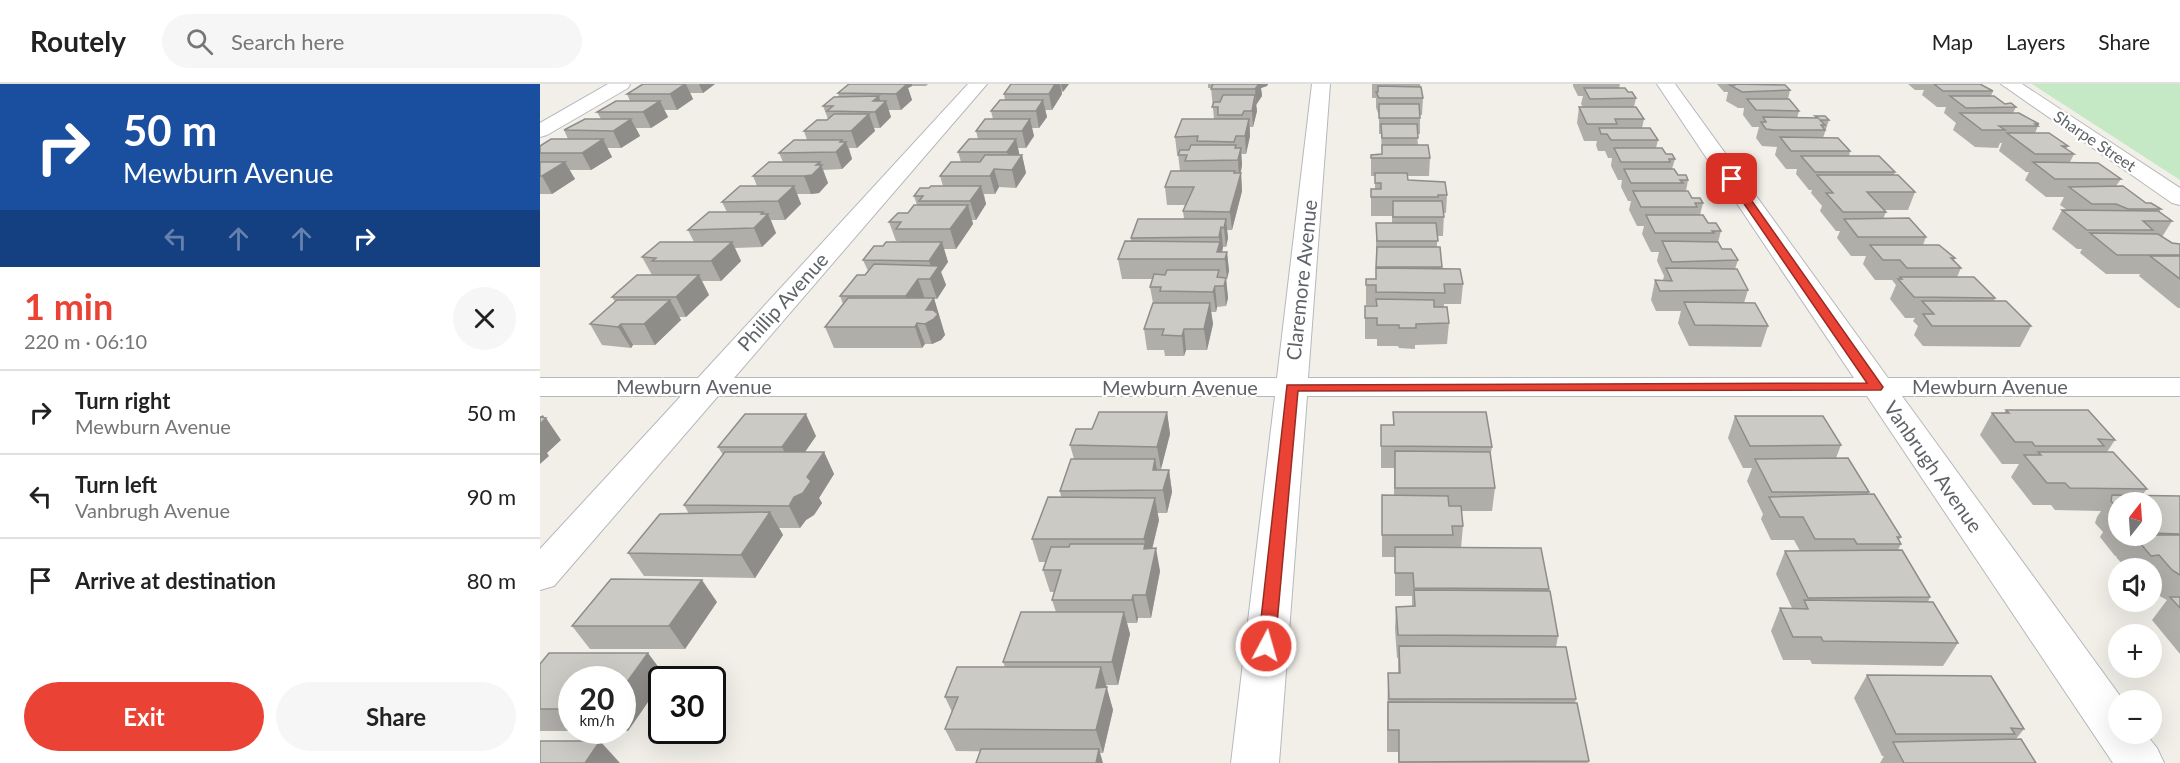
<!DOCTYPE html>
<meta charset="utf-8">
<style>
:root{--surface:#fff;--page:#f6f6f6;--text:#222;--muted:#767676;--line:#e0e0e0;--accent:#ea4335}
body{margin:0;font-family:Lato,sans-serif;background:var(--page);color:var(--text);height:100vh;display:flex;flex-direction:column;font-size:22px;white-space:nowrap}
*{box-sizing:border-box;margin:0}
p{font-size:20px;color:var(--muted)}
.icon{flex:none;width:33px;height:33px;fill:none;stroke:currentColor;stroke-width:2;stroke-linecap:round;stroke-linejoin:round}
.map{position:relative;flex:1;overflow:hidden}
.sheet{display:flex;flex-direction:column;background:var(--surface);width:540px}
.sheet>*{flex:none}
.banner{background:#1a4fa0;color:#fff;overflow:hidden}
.needle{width:39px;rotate:17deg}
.buttons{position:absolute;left:1568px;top:408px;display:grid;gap:12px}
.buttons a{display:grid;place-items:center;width:54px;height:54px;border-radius:50%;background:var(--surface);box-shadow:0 6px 24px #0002;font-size:30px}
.speed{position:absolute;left:18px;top:582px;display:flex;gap:12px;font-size:30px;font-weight:700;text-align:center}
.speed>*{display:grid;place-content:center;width:78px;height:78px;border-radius:50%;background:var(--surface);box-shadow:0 6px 24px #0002;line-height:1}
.speed small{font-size:15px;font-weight:400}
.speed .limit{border:3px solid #111;border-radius:9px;background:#fff;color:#111}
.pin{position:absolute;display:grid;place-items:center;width:51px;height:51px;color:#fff;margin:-26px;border-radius:12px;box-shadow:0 3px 9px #0006}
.me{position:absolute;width:66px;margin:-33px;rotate:6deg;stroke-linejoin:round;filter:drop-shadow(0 0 4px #0008)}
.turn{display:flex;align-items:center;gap:21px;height:126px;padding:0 24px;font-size:27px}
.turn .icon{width:78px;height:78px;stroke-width:2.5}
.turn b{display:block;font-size:42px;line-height:51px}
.lanes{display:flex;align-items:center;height:57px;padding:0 24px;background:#0003;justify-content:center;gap:30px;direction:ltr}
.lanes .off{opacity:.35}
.round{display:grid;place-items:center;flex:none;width:63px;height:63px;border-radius:32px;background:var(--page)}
.summary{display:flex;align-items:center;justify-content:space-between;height:102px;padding:0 24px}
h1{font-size:36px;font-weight:700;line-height:45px;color:var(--accent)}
.primary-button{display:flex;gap:12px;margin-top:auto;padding:12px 24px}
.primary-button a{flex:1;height:69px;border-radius:36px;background:var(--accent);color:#fff;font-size:24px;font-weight:700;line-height:69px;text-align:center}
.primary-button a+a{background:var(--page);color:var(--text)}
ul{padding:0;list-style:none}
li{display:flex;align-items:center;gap:18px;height:84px;padding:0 24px;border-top:2px solid var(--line)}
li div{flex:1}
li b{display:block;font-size:22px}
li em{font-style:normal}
header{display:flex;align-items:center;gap:36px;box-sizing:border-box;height:84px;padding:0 30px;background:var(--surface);border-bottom:2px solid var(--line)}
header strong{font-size:28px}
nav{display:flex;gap:33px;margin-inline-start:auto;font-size:21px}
.search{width:420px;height:54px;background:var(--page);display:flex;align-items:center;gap:15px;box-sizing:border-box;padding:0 21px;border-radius:33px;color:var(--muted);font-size:22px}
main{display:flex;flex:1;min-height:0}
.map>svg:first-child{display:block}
.green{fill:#c5e8c5}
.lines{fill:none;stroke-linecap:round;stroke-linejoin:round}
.street-casing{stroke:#b5b8bc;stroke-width:2}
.secondary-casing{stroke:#b6babf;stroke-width:2}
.street{fill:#fff;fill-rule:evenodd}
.secondary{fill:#fff;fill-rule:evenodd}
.wall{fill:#afaea9;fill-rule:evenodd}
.shaded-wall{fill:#8f8d8a}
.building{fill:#cccac5;stroke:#8f8d8a;stroke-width:1.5}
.route{fill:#ea4335;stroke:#982c22;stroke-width:1.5}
.labels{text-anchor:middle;stroke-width:4.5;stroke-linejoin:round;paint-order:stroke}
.far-street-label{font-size:16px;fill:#5f6368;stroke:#fff}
.street-label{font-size:20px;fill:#5f6368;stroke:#fff}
</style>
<header>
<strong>Routely</strong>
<div class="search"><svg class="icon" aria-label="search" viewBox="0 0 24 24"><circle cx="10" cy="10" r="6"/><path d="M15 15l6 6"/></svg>Search here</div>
<nav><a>Map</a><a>Layers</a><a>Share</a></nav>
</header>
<main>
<section class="sheet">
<div class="banner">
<div class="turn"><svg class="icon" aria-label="right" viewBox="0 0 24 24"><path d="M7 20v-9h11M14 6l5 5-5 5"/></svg><div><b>50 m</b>Mewburn Avenue</div></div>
<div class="lanes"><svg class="icon off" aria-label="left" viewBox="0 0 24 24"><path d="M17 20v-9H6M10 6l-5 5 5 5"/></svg><svg class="icon off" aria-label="ahead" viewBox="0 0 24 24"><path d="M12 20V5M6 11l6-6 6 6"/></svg><svg class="icon off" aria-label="ahead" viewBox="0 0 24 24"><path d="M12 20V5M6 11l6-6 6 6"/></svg><svg class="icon" aria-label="right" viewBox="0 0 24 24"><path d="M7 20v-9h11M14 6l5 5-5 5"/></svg></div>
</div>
<div class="summary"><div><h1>1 min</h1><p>220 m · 06:10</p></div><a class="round"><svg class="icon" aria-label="close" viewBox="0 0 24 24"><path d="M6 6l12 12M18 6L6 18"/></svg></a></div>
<ul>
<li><svg class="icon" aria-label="right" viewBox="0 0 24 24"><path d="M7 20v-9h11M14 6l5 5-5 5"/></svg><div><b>Turn right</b><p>Mewburn Avenue</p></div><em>50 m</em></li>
<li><svg class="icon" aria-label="left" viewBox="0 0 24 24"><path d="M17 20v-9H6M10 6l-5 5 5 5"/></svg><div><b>Turn left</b><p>Vanbrugh Avenue</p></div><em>90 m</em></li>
<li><svg class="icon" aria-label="arrive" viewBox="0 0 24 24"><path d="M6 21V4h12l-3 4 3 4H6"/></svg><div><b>Arrive at destination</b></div><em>80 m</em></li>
</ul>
<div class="primary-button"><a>Exit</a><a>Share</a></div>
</section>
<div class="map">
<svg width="1640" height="679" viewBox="0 0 1640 679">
<rect width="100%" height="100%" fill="#f1efe8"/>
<path class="green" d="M1492 0H1640V96Z"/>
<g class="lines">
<g class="street-casing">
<g id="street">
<path d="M428 0H447L194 294H737L772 0H790L768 294H1314L1117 0H1135L1348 294H1640V312H1362L1583 616H1578V650H1606L1617 664 1624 679H1573L1327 312H767L739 679H691L735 312H178L14 502 0 506V465L141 312H0V294H158Z"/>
<path d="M1461 0H1482L1640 104V121L1632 119Z"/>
</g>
</g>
<g class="secondary-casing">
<path id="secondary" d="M68 0H90L88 4 7 51 0 53V39Z"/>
</g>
<use href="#street" class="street"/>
<use href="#secondary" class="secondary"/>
</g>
<g class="wall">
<path d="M103 0H175L163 9H150L153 15 137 26H124L128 33 111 44H96L100 52 81 64H67L72 73 51 86H29L35 95 12 110H0V62L28 55 24 46 61 35 57 28 90 17 87 10Z"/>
<path d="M309 0H388L386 2H372L368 4 372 16 361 26H348L351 33 340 44H334L335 47 317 64H309L312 75 302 85 283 86 288 99 279 109 271 110H257L261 120 245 136H231L236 149 222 163 195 164 201 177 181 197H162L169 211 146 233H139L141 236 115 261H93L91 264 62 261 50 240 75 218 72 213 112 191 102 173 154 158 148 146 187 128 182 118 217 102 213 92 243 78 239 69 267 56 264 47 288 35 283 22 299 13 298 9Z"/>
<path d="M471 0H529L522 8V10L512 26H505L507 33 499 44H492L494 52 486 64H478L479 71H482L486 89 476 104 459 103 455 110H444L446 120 436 136H432L433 140 416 165H404L408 178 401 188 406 201 397 215H394L405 251 401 256 392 260H385L382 264H294L285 243 303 220 300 212 325 191 328 187 323 176 343 162 360 158V157H356L349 138 368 129 377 121 374 112 389 104 403 102 400 92 421 78 418 68 438 55 436 47 453 35 451 27 465 16 464 10Z"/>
<path d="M668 0H728L727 2 721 4 722 12 716 21 717 27 713 43H710V52L706 70H701L702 81 701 89 702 107 692 146H687L688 154 686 163H683L682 168H687L689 187 687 195H686L688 214 686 222 677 223 676 228H671L673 240 667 266H646L644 272H625L624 266H607L604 245 613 219 610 203 613 195H582L578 175 591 157V154L644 135 643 127 645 121H627L625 103 640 87 638 70H637L635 53 674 35 671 4H668Z"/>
<path d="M832 0H880L883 14 882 31H880V50H877L878 61 890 74 889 92H867L868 96 907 111 906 129H904L903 152H897V163H900L902 184 923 200 921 220H904V223L909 239 907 260 875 261V265L859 264 858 262H837V255H825V222H836V221H826V195H836V139H852V132H831V105H835V92H831V71L842 70 841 50H839V31L836 24V14H832Z"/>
<path d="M1033 0H1080L1079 4 1096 14 1094 23 1104 35 1102 44 1118 56 1116 64 1135 75 1132 85 1138 91 1148 96 1146 107 1152 114 1163 119 1160 131 1168 139 1181 147 1178 158 1182 165 1198 176 1195 185 1208 206 1204 219 1228 242 1221 263 1149 262 1138 239 1141 227H1116L1111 216 1115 196H1123L1124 192 1117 177 1119 168H1111L1102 150 1104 142H1097L1089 126 1091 117H1088L1081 103 1082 96H1078L1071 82 1072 74H1068L1065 67H1058L1056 61 1057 57H1044L1037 39 1039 23H1043L1041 20 1043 12H1038L1033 2Z"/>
<path d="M1177 0H1237L1250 6 1248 15 1259 27 1257 34H1275V32L1289 36 1283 54 1310 67 1309 72 1355 88 1354 91 1375 108 1368 126H1344L1346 128 1343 135 1386 153 1383 161 1415 174 1414 176 1421 184 1417 193 1455 214 1454 217 1491 242 1480 263 1383 262 1374 251 1378 242 1373 237 1375 234H1365L1350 215 1356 201 1352 196H1335L1323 180 1326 172H1311L1297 154 1300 147H1296L1280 127 1282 122 1271 109 1272 106H1269L1256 90 1257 85H1246L1235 71 1237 63 1222 62 1216 54 1219 43H1212L1203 31 1204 24H1198L1186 17 1188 8H1184Z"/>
<path d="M1368 0H1440L1453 7 1451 12 1465 20 1476 23 1473 29 1499 40 1495 49 1528 62 1526 65 1534 70 1530 78 1581 95 1576 102 1606 119 1621 125 1619 128 1632 137 1622 153 1632 159 1640 160V224H1638L1599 192 1600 190H1566L1540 169 1542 165H1537L1512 145 1522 126H1527L1520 121 1524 113H1506L1485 96 1489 88H1486L1459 67 1462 59H1460L1458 64 1435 63 1413 46 1416 39 1404 29 1406 23H1397L1382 11 1384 6H1375Z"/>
<path d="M1466 326 1575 356 1567 368 1607 405 1602 411 1640 412V570L1612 536 1627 516 1614 509 1611 506V484H1586L1576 473 1577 472H1575L1560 453 1563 448 1555 439 1557 433 1561 427 1515 426 1511 421H1493L1471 393 1479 380H1462L1440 351 1452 329H1464ZM1578 418H1611V452H1578Z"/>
<path d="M627 328 630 350 621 385H617L629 386 632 408 627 429H617L619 436 612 465 620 487 611 534H598L597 539H587L590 550 578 601H566L573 626 563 669 416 667 405 645 412 628 405 613 465 583 463 578 516 528 512 516 514 508H510L503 486 506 478H499L492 455 521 413 520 407 534 375 530 361 552 345Z"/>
<path d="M853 328 952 363 950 374 955 404 952 427H921L923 442 921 464 1009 505V507L1018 552 1016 563 1036 615 1035 619 1049 677 1048 679H858V668H847V641L848 589H858V574H857L855 545 856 523 872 522V512H855V473H842V411H854V384H841V341H853Z"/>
<path d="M1195 332 1301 361 1296 374 1329 408 1327 411 1361 453 1359 456 1361 460 1358 466 1390 513 1388 518 1418 559 1403 582 1272 580 1270 576H1243L1231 547 1240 524H1252L1236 490 1245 467H1260L1254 456H1231L1221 435 1223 430 1207 397 1212 384H1203L1188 354Z"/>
<path d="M276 352 265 368H284L294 390 279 414 282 419 274 431 266 436 260 444H239L243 451 215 494 104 492 88 469 149 430 144 421 183 371 178 363Z"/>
<path d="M177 518 145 565H50L32 542Z"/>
<path d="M0 580 125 592 123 596H122L88 647H0ZM32 596H82V646H32Z"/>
<path d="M1327 591 1484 645 1476 655 1496 679H1340L1344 672H1342L1314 614Z"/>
</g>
<g class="shaded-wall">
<path d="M145 0H146L153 15 137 26 130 10Z"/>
<path d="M159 0H175L163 9Z"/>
<path d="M355 0H372V2L368 4 372 16 361 26 356 10Z"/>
<path d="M515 0H520L522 10 512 26 509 10Z"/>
<path d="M521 0H529L523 8Z"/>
<path d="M719 0H728L727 2 721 4 722 12 716 21 715 5Z"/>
<path d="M715 11 717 27 713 43 712 27Z"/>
<path d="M339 12 341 21 346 17 351 33 340 44 335 28 333 17Z"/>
<path d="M503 16 507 33 499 44 496 27Z"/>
<path d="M120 17 128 33 111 44 103 28Z"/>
<path d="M329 30 335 47 317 64 311 47Z"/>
<path d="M91 35 100 52 81 64 73 47Z"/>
<path d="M490 35 494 52 486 64 482 47Z"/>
<path d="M709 35 710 52 706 70 705 52Z"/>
<path d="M63 55 72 73 51 86 42 69Z"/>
<path d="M476 55 480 73 471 86 467 68Z"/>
<path d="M302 56 304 60 306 58 312 75 302 85 296 68 300 58Z"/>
<path d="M701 64 702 81 699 94 698 76Z"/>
<path d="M482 71 486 89 476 104 472 86Z"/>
<path d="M25 78 35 95 12 110 2 92Z"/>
<path d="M280 78 288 99 279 109 271 110 264 92Z"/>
<path d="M454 85 459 103 455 110 450 92Z"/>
<path d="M695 87 697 104 701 89 702 107 692 146 690 128Z"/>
<path d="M254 102 261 120 245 136 238 117Z"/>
<path d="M441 102 446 120 436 136 430 117Z"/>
<path d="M428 121 433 140 416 165 410 145Z"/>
<path d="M223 128 225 133 228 130 236 149 222 163 214 144Z"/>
<path d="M686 135 688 154 686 163 684 144Z"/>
<path d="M681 143 683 163 681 172 677 168 680 159 679 153Z"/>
<path d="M192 158 201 177 181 197 171 177Z"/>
<path d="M402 158 408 178 401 188 406 201 397 215 390 195 394 190 389 177Z"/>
<path d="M687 168 689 187 687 195 685 175Z"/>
<path d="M159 191 169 211 146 233 136 213Z"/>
<path d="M686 194 688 214 686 222 684 202Z"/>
<path d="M378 195 385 215 373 233 366 212Z"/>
<path d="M675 202 677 223 676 228 673 208Z"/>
<path d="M394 214 405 251 401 256 392 260 385 240 386 226Z"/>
<path d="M130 216 141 236 115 261 104 240Z"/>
<path d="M670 219 673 240 667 266 664 245Z"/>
<path d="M377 239 385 260 382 264 375 243Z"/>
<path d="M81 240 93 261 91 264 78 243Z"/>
<path d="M644 245 646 266 644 272 642 252Z"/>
<path d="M627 328 630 350 621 385 617 363Z"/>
<path d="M266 330 276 352 253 385 242 363Z"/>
<path d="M3 331 5 335 6 334 21 356 7 369 9 372 0 380V333Z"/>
<path d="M284 368 294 390 279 414 282 419 274 431 266 436 260 444 249 422Z"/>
<path d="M615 375 619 397 617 408 613 386Z"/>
<path d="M629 386 632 408 627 429 623 406Z"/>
<path d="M615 414 619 436 609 478 604 465 605 460 604 455Z"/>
<path d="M230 428 243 451 215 494 201 471Z"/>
<path d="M616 464 620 487 611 534 606 511Z"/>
<path d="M162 496 177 518 145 565 129 542Z"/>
<path d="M593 511 598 534 597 539 592 516Z"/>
<path d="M584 528 590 550 578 601 572 578Z"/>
<path d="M108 569 125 592 123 596H122V598L88 647 82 641V605Z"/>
<path d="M561 583 573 626 563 669 556 646V604Z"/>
<path d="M60 657 80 679H45Z"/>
<path d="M559 665 563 679H556Z"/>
</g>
<g class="building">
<path d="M103 0H145L130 10H87Z"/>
<path d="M309 0H367L356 10 298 9Z"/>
<path d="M471 0H515L509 10H464Z"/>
<path d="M673 0H719L715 5H671Z"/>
<path d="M1195 0 1245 1 1250 6 1202 8 1190 1H1195Z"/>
<path d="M1394 0H1440L1453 7H1403Z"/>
<path d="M838 2 881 3 883 14H839L836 8H838Z"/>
<path d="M1044 4H1085L1088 8H1092L1096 14 1050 15Z"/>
<path d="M683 11H715L712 27H704L702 31H678V23H672L674 18H680Z"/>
<path d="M339 12 333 17H346L335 28 287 27 293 22H283L294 13Z"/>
<path d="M1410 12H1454L1465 20 1471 19 1476 23 1426 24Z"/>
<path d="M1207 15H1249L1259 27 1216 26Z"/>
<path d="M460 16H503L496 27H451Z"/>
<path d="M76 17H120L103 28H57Z"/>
<path d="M839 20H879L880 34H839Z"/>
<path d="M1039 23H1096L1104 35H1075L1077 40H1047Z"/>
<path d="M1420 29H1479L1499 40H1495L1498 42H1459L1465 46H1442Z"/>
<path d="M294 30H329L311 47H264L277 36H287Z"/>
<path d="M1275 32H1285L1289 36H1280L1285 41H1281L1285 46H1234L1226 45 1221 38H1226L1223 33 1278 34Z"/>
<path d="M45 35H91L73 47 24 46Z"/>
<path d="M445 35H490L482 47H436Z"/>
<path d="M642 35H709L705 52H696L694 58 657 57 658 52 635 53Z"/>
<path d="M841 40H877L878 54H842Z"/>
<path d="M1059 44H1110L1118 56H1071L1067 50H1061Z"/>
<path d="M1467 49H1509L1528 62H1522L1534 70H1495Z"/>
<path d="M1240 53 1298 54 1310 67H1251Z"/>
<path d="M11 55H63L42 69H0V62Z"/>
<path d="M429 55H476L467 68H418Z"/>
<path d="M254 56H302L300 58H306L296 68 239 69Z"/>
<path d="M651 61H696L695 64H701L698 76 645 77 647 71H638L640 66H649Z"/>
<path d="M842 61H888L890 74H831V71L842 70Z"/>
<path d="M1074 64H1122L1126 70H1132L1135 75H1129L1130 78H1081Z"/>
<path d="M445 71H482L472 86 454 85 450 92H400L411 78H440Z"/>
<path d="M1261 72H1339L1355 88H1275Z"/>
<path d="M0 78H25L2 92H0Z"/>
<path d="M229 78H280L276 81H282L272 91 264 92H213Z"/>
<path d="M1493 78 1558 79 1581 95H1515Z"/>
<path d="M1084 85H1134L1138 91H1146L1148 96H1140L1143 99H1091Z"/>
<path d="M631 87H695L694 89H701L690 128 643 127 654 103H625Z"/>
<path d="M835 89H867L868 96 905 98 907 111H898V113H831V105H841V99H835Z"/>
<path d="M1277 91H1358L1375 108H1327L1346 128H1303L1286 109H1293Z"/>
<path d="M200 102H254L238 117 182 118Z"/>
<path d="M391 102H441L430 117H379L383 112H374L380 104H389Z"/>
<path d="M1583 102 1606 119H1611L1621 125H1588L1576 120H1552L1529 103Z"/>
<path d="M1093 107H1148L1152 114H1160L1163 119H1155L1157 123H1101Z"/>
<path d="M853 117H902L904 133H853Z"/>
<path d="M374 121H428L410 145H356L361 138H349L358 129H368Z"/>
<path d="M1522 126 1618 127 1632 137H1603L1613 146H1547Z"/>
<path d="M169 128H223L221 130H228L214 144 148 146Z"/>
<path d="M1106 131H1163L1168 139H1176L1181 147H1172L1174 149H1115Z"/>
<path d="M1369 134 1386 153H1318L1304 135Z"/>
<path d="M598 135H686L684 144 681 143 679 153 591 154Z"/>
<path d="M836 139H896L898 157H837Z"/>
<path d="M1550 149 1618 150 1632 159 1640 160V171H1577Z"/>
<path d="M585 157 680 158 677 168H687L685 175H578Z"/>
<path d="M1122 157 1178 158 1182 165H1191L1198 176 1132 178Z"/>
<path d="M120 158H192L171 177H112L116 174 102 173Z"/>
<path d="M346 158H402L389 177 323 176 334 162H343Z"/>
<path d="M1330 161H1399L1415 174H1411L1421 184H1367L1360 176H1343Z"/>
<path d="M837 163H900L902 183H836Z"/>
<path d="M1610 172H1640V195Z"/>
<path d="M334 180 399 182 390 195H378L366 212H300L317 191H325Z"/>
<path d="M836 184 920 185 923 200H904L905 209 836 208V201H826V195H836Z"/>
<path d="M1126 184 1197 185 1208 206 1120 207 1115 196 1132 197Z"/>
<path d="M627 186H679L677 193 686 194 684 202H675L673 208 620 207 621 203H610L614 190 625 191Z"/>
<path d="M97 191H159L136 213H72Z"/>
<path d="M1360 193H1434L1455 214 1374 213 1358 195H1362Z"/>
<path d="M308 214H394L386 226H393L398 230 394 235 385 240 377 239 375 243H285Z"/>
<path d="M836 215 894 216V223H907L909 239 876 240V244H859V241H837V234H825V222H837Z"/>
<path d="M77 216H130L104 240H81L78 243 50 240Z"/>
<path d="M1382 217H1466L1491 242H1392L1383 230H1394Z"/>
<path d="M1144 218 1215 219 1228 242 1155 241Z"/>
<path d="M613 219H670L664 245H644L642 252 622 251 624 245H604Z"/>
<path d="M1466 326H1548L1575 356 1558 355 1564 362H1495L1492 358H1475L1452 329H1469Z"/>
<path d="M559 328H627L617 363 530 361 536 345H552Z"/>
<path d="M853 328H946L952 363 841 362V341H854Z"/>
<path d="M205 330H266L242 363H178Z"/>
<path d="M1195 332H1283L1301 361 1210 362Z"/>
<path d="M0 333 6 334 0 340Z"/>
<path d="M855 367 950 368 955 404H855Z"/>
<path d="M185 368H284L267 393 271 397 263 409 254 413 249 422 144 421Z"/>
<path d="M1498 368H1573L1607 405 1530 404 1525 399H1507L1484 371H1501Z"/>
<path d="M1308 374 1329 408H1232L1215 375Z"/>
<path d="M531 375H615L613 386H629L623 406 520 407Z"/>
<path d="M1334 410 1361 453H1357L1361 460H1317L1314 455H1275L1263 433H1240L1229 413Z"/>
<path d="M842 411 908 412 909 422H921L923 442H912L913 451H842Z"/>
<path d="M1572 411 1640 412V450L1611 449V418H1578V425L1571 417Z"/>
<path d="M508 413 615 414 604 455H492Z"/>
<path d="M230 428 201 471 88 469 120 430Z"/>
<path d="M1611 451H1640V491L1632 486 1619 471 1611 472 1594 452Z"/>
<path d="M530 460H605L604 465 616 464 606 511H593L592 516H512L521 486H503L511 463H529Z"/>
<path d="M855 463 1001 464 1009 505 874 504 873 489H855Z"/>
<path d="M1362 466 1390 513 1268 514 1245 467Z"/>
<path d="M71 495 162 496 129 542H32Z"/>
<path d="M874 506 1010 507 1018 552 858 551 856 523 875 522Z"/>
<path d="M1630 513H1640V524Z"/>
<path d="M1264 516 1393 518 1418 559 1283 557 1281 553H1253L1240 524 1268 525Z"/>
<path d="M481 528H584L572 578H463Z"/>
<path d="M859 562 1026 563 1036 615H849L848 589H860Z"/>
<path d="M9 569H108L82 605V596H32V625H0V580Z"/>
<path d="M417 583H561L556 604 567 603 556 646 405 645 418 613H405Z"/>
<path d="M1327 591 1451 592 1484 645 1471 644 1475 650H1356Z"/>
<path d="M848 618 1037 619 1049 677 859 678V646H848Z"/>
<path d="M1481 655 1496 679H1364L1353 658Z"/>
<path d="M0 657H60L45 679H0Z"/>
<path d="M441 665H559L556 679H436Z"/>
</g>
<path class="route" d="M1188 93H1195L1343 303 1341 306 758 307 735 562 733 567 726 569 720 567 718 562 747 301 1327 299 1187 95Z"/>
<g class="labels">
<g class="far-street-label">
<text transform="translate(1555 57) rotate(34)" y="6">Sharpe Street</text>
</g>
<g class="street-label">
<text transform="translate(762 196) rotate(-84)" y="7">Claremore Avenue</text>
<text transform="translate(243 218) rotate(-48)" y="7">Phillip Avenue</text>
<text x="154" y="310">Mewburn Avenue</text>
<text x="1450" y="310">Mewburn Avenue</text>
<text x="640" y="311">Mewburn Avenue</text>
<text transform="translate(1393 383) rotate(55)" y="7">Vanbrugh Avenue</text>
</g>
</g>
</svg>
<div class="buttons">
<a><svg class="needle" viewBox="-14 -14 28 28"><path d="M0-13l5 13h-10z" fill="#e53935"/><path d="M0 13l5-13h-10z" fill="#767676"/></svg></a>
<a><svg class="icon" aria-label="sound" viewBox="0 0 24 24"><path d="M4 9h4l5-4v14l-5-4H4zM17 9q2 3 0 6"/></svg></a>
<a>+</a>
<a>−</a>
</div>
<div class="speed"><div>20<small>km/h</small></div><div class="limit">30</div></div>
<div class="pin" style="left:1192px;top:95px;background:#d93025"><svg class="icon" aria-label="arrive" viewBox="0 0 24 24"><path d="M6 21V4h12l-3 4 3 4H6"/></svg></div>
<svg class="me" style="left:726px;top:562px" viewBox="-20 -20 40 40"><circle r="17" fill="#ea4335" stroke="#fff" stroke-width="3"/><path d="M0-11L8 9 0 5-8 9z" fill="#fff"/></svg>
</div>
</main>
